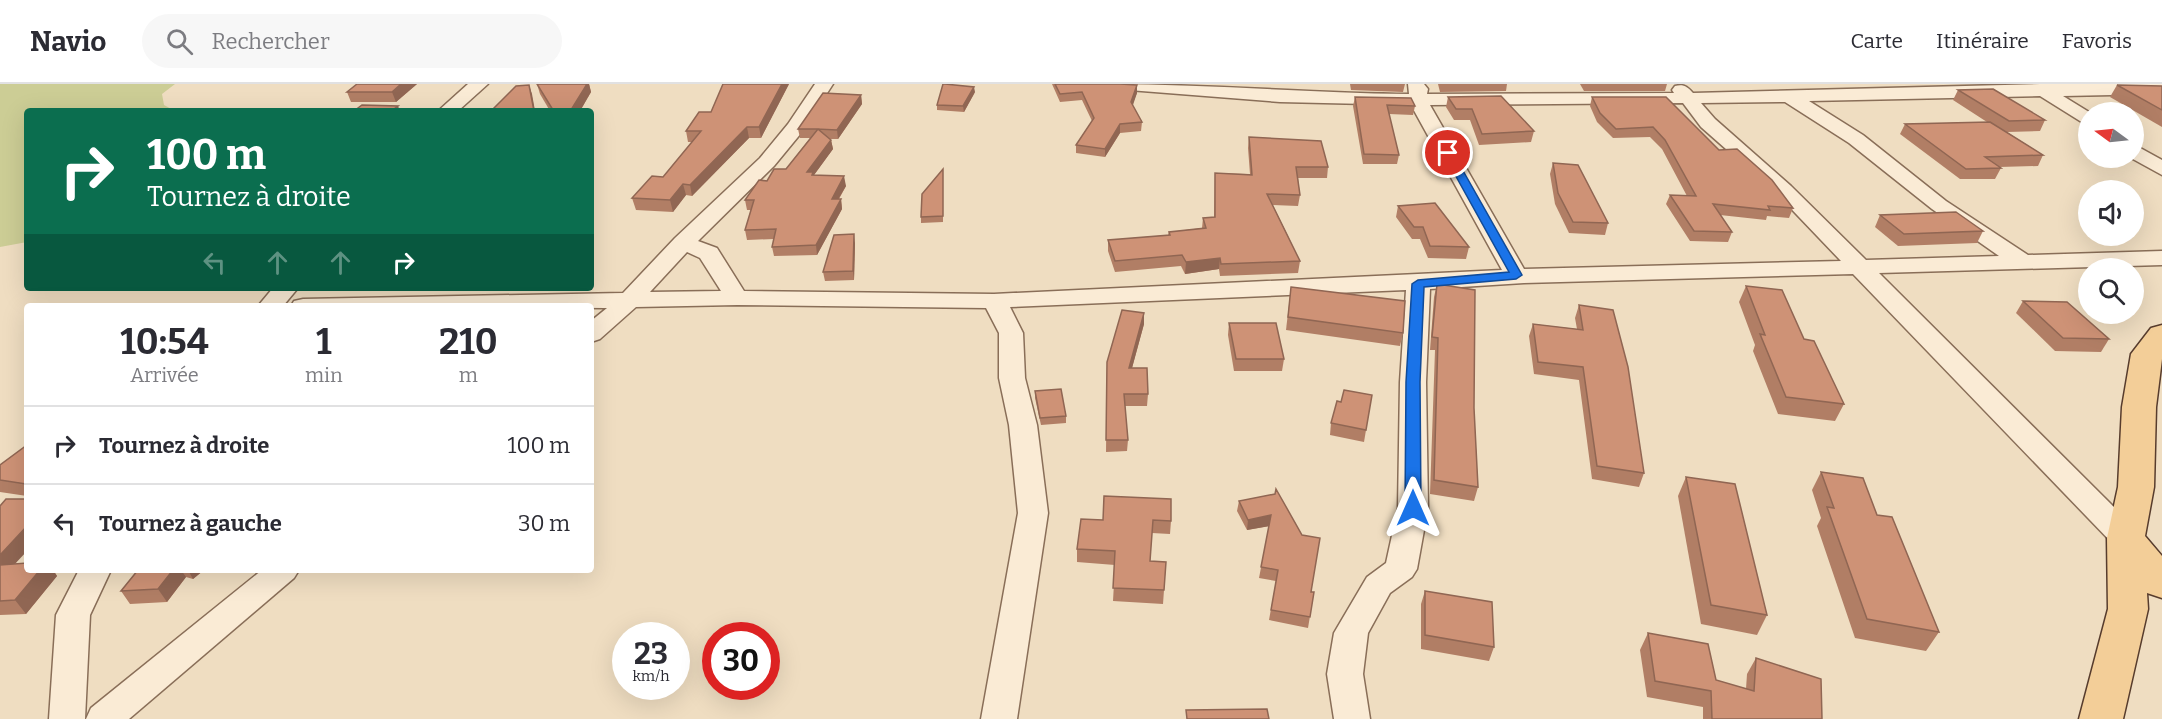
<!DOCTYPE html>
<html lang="fr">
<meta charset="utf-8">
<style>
:root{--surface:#fff;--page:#f7f7f7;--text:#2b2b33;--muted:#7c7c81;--line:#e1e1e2}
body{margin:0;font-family:Bitter,serif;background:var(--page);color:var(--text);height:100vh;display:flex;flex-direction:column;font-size:22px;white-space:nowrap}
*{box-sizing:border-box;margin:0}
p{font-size:20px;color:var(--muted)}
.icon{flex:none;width:33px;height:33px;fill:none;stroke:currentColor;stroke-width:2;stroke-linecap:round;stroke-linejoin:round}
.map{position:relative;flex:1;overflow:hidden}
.side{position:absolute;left:24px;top:219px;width:570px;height:270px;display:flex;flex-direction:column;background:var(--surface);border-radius:6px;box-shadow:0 6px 24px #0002}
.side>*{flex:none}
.banner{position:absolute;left:24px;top:24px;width:570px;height:183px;border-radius:6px;box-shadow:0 6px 24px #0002;background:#0b6e4f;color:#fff;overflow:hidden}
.needle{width:39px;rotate:285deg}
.buttons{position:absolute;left:2078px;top:18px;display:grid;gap:12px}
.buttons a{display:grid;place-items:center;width:66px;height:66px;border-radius:50%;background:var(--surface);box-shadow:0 6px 24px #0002;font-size:30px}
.speed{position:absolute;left:612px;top:538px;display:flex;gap:12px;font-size:30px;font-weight:700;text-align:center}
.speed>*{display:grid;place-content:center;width:78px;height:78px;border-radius:50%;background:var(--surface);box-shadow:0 6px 24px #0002;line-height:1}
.speed small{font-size:15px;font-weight:400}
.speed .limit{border:9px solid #d22;background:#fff;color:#111}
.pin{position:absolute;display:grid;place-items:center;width:51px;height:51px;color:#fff;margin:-26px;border:3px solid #fff;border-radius:50%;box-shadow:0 2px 6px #0007}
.me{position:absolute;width:66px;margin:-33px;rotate:0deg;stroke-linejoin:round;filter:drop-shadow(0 0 4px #0008)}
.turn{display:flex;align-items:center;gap:21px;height:126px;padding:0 24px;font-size:27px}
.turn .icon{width:78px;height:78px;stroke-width:2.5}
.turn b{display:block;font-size:42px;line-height:51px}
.lanes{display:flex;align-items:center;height:57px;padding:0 24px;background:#0003;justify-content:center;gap:30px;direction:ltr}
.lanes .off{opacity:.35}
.eta{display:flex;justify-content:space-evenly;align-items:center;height:102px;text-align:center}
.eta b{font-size:36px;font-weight:700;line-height:42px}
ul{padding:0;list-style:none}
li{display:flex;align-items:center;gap:18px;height:78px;padding:0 24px;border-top:2px solid var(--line)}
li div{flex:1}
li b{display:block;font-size:22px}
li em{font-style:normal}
header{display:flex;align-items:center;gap:36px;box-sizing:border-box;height:84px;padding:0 30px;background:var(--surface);border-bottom:2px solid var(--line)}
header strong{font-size:28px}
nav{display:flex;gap:33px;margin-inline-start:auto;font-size:21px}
.search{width:420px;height:54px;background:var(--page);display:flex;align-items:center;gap:15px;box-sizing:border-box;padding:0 21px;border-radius:33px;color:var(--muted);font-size:22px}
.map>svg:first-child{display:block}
.green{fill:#cccd95}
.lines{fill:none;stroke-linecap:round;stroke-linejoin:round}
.minor-casing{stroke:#896e58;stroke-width:3}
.major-casing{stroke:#573c2d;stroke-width:3}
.minor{fill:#faebd5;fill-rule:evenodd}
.major{fill:#f3ce98;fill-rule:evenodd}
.wall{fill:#b17e65}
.shaded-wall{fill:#906653}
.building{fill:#ce9276;stroke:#906653;stroke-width:1.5}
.route{fill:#1a73e8;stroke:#114b97;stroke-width:1.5}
</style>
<header>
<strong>Navio</strong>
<div class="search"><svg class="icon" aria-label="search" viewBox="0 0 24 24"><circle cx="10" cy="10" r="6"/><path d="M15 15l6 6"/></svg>Rechercher</div>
<nav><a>Carte</a><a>Itinéraire</a><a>Favoris</a></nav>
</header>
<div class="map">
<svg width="2162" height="635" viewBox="0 0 2162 635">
<rect width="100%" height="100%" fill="#efddc1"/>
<path class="green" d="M0 0H175L162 10 164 21 175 27H27V158L0 163Z"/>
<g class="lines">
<g class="minor-casing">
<g id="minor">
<path d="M468 0H488L458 27H438Z"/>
<path d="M815 0H833L802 48 774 82 698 157 717 164 744 207 994 210 1502 186 1411 21 1280 18 1116 5 1107 0C1208 0 1308 9 1409 10L1408 0H1424L1428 5 1427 10 1674 9 1672 6 1675 2C1683 0 1687 2 1693 9L2040 0H2162V10L2063 12 2089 28 2088 42 2040 12 1809 17 1863 51 1946 117 2028 171 2162 167V181L1879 189 2137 446 2142 454 2137 462 2126 465 2115 462 1853 190 1524 199 1430 205 1426 298 1428 424 1417 485 1412 493 1390 509 1368 549 1363 590 1370 635H1334L1327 590 1334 549 1367 493 1386 479 1398 424 1400 298 1406 206 1010 223 1023 249 1025 294 1037 341 1048 429 1017 635H981L1018 429 1009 341 999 294V249L986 224 737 221 636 223 600 255 591 258V237L607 224 291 222 294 217 303 215 623 209 675 154 760 74 788 40ZM1785 18 1849 59 1932 125 1999 172 1866 176 1791 102 1715 35 1701 19ZM1683 19 1701 43 1777 110 1841 177 1524 185 1430 21ZM687 168 700 174 721 207 650 208Z"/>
<path d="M2133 60 2162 76V91L2131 74Z"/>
<path d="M273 204H298L283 222H258Z"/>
<path d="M79 486H111L90 531 85 635H49L56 531Z"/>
<path d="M262 486H299L294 494 129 635H86L91 624Z"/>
</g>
</g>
<g class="major-casing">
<path id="major" d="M2162 241V275L2156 323 2154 403 2145 452 2162 472V514L2147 509 2148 525 2123 635H2079L2108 525 2107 454 2118 403 2122 323 2131 270 2151 244Z"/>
</g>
<use href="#minor" class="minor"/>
<use href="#major" class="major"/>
</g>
<g class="wall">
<path d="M417 0 396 18H351L347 8Z"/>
<path d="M537 0H589L591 8 580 27H550L540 10Z"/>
<path d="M789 0 761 54H749L692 112 686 111 673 128 636 126 632 114 663 93 692 58H688L686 47 711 28Z"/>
<path d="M1052 0H1120L1137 1V9L1132 21 1142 38 1141 47 1120 49 1105 73 1076 69V61L1092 37 1082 16 1060 18Z"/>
<path d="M1350 0H1405L1403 8 1351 6Z"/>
<path d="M1438 0H1507L1506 7 1440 8Z"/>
<path d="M1580 0H1667L1665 7H1584Z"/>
<path d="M2117 1 2162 2V43L2110 13Z"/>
<path d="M1958 6 2045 36 2040 47 2007 48 2043 71 2038 82 1999 83 2001 84 1995 95H1960L1900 50 1905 40 1987 38 1953 16Z"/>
<path d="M975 8 964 28 937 26V21Z"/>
<path d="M861 11 862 20 838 55H830L831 56 833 65 814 91 846 102 839 115H841L842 125 817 171 774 172 772 163 774 155 747 156 745 146 751 126H747L745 116 767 97 786 85 810 54H800L798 45Z"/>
<path d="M1355 13 1415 22 1413 31 1389 30 1399 71 1397 80H1363L1353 22Z"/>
<path d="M1448 13 1534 47 1531 58 1479 61 1470 36H1454L1446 23Z"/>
<path d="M1592 13 1719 66 1793 124 1789 134 1767 132 1766 136 1720 131 1732 148 1728 158 1690 157 1666 120 1670 111 1687 112 1662 65 1650 53 1613 54 1597 38 1590 22Z"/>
<path d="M1249 53 1328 83 1327 94H1298L1300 111 1298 122 1273 121 1300 177 1298 189 1220 192 1219 185 1185 190 1181 182 1115 188 1108 167V156L1168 151 1169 148 1202 144 1203 134 1214 133 1215 89 1250 90 1248 64Z"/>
<path d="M1553 79 1608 139 1605 151 1569 149 1555 120 1550 90Z"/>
<path d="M943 85V138L921 139V133Z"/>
<path d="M1398 122 1469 163 1466 175 1428 174 1420 155H1412L1396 133Z"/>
<path d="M1880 131 1983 147 1977 159 1898 162 1875 143Z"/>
<path d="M855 159 854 196 825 197 823 188Z"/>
<path d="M1437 200 1474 324 1478 403 1474 417 1430 410 1435 266H1430L1434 213Z"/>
<path d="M1746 202 1804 255 1844 320 1835 337 1778 330 1753 267 1755 261 1739 218Z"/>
<path d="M1291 203 1403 249 1400 262 1286 246Z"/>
<path d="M2023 217 2109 255 2101 268 2055 267 2016 229Z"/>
<path d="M1579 221 1644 389 1639 403 1592 395 1579 296 1534 290 1529 252 1533 240 1577 245 1575 234Z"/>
<path d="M1144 229V240L1132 284 1148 310 1147 322H1125L1128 356 1127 367 1106 368 1107 278Z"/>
<path d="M1229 239 1284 275 1282 287H1234L1228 251Z"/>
<path d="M1035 307 1066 332V339L1041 341 1035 314Z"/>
<path d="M1331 339 1366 346 1364 358 1330 351Z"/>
<path d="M27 361V412L0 408V381Z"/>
<path d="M1821 388 1877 431 1939 548 1926 567 1855 554 1817 442 1821 434 1812 406Z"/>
<path d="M1686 393 1767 531 1757 551 1701 540 1678 412Z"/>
<path d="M1275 410 1311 508H1314L1308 544 1269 536 1276 497 1259 494 1269 442 1247 446 1237 427 1239 417Z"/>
<path d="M1104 412 1171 437 1170 450 1152 449 1150 477 1166 478 1163 520 1113 517 1115 481 1077 478V465L1103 436Z"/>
<path d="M0 422 15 480 27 486H53L57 492 26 530 0 531Z"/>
<path d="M138 486H204L193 495 186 493 167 518 130 520 121 507Z"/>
<path d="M1425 507 1494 563 1489 577 1421 565V520Z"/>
<path d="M1648 549 1716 596 1746 605 1747 590 1756 574 1822 635H1703V623L1647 613 1640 566Z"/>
</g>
<g class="shaded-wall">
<path d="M401 0H417L396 18 392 8Z"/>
<path d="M587 0H589L591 8 580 27H571Z"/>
<path d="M782 0H789L761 54 759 43Z"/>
<path d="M529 1 532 10 535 27H534Z"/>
<path d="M1137 1V9L1131 27V18Z"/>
<path d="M974 3 975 8 964 28 963 22Z"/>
<path d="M861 11 862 20 838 55 837 46Z"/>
<path d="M398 22 400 27H391Z"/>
<path d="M1120 40V49L1105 73V65Z"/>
<path d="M747 43 749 54 692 112 690 101Z"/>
<path d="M831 56 833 65 814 91 815 98 807 88Z"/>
<path d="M844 92 846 102 833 124 832 115Z"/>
<path d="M683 100 686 111 673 128 670 116Z"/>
<path d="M841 115 842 125 817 171 816 161Z"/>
<path d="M854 150 855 159 854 196 853 187Z"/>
<path d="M1220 174 1219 185 1185 190 1186 178Z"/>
<path d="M1144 229V240L1129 295V284Z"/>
<path d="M1271 431 1270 442 1247 446 1248 436Z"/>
<path d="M27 442V467L1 495 0 494V471Z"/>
<path d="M40 486H53L57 492 26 530 15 516Z"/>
<path d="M173 486H181L186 493 167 518 158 505Z"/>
<path d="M188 486H204L193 495Z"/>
</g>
<g class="building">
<path d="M357 0H401L392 8H347Z"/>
<path d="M537 0H587L571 26H553Z"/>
<path d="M723 0H782L759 43H747L690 101 683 100 670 116 632 114 652 92 663 93 701 47H686L699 28H711Z"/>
<path d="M943 0H945L974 3 963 22 937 21Z"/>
<path d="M1055 0H1120L1137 1 1131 18 1142 38 1120 40 1105 65 1076 61 1094 34 1082 8 1060 10Z"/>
<path d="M529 1 534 27H491L516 2Z"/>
<path d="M2117 1 2162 2V26Z"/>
<path d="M1993 5 2045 36 2009 37 1958 6Z"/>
<path d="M823 9 861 11 837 46 818 45 831 56 807 88H813L812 91 844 92 832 115H841L816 161 772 163 776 145 745 146 754 116H745L759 96 767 97 774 85H786L818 45H798Z"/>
<path d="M1501 12 1534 47 1482 50 1472 25H1456L1448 13Z"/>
<path d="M1355 13 1411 14 1415 22 1387 21 1399 71 1364 70Z"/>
<path d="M1592 13H1666L1719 66 1737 65 1772 96 1793 124 1768 122 1770 126 1713 120 1732 148 1694 147 1670 111 1696 112 1665 56 1653 43 1616 45 1600 29Z"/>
<path d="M362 21 398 22 391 27H354Z"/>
<path d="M1990 38 2043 71 1985 73 2001 84 1966 85 1905 40Z"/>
<path d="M1249 53 1321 57 1328 83H1296L1300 111 1267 110 1300 177 1221 180 1220 174 1186 178 1182 171 1115 177 1108 156 1170 151 1169 148 1206 144 1203 134 1215 133V89L1252 91Z"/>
<path d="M1553 79 1578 81 1608 139 1573 138 1558 109Z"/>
<path d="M943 85V132L921 133 922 110Z"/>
<path d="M1435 119 1469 163 1430 162 1423 143H1414L1398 122Z"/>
<path d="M1956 128 1983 147 1904 150 1880 131Z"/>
<path d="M854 150 853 187 823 188 834 151Z"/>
<path d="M1437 200 1475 206 1474 324 1478 403 1434 396 1438 254 1432 253Z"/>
<path d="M1746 202 1782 206 1804 255 1814 257 1844 320 1786 313 1760 250 1765 251Z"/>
<path d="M1291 203 1405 217 1403 249 1288 233Z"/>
<path d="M2023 217 2067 218 2109 255 2063 254Z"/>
<path d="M1579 221 1613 226 1628 283 1644 389 1597 382 1583 283 1538 278 1533 240 1583 246Z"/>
<path d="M1122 226 1144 229 1129 284H1147L1148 310H1124L1128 356H1106L1107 278Z"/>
<path d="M1229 239H1276L1284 275H1236Z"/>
<path d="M1061 305 1066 332 1040 334 1035 307Z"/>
<path d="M1344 306 1372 311 1366 346 1331 339 1337 317 1341 318Z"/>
<path d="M27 361V399L26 400 0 396V381Z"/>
<path d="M1821 388 1863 394 1877 431 1892 433 1939 548 1867 535 1827 423 1834 424Z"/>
<path d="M1686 393 1735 400 1767 531 1711 521Z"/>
<path d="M1276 405 1302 451 1320 454 1311 508H1314L1310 533 1271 526 1278 486 1261 483 1271 431 1248 436 1239 417 1275 410Z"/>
<path d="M1104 412 1171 415V437L1153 436 1150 477 1166 478 1164 506 1113 504 1115 467 1077 465 1081 435 1103 436Z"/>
<path d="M6 415H27V442L0 471V422Z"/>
<path d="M27 479V486H40L15 516 0 517V481Z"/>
<path d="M138 486H173L158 505 121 507Z"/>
<path d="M1425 507 1492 518 1494 563 1425 551Z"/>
<path d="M1648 549 1708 560 1716 596 1754 607 1756 574 1821 595 1822 635H1712L1711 607 1655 597Z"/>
<path d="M1267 625 1269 635H1187L1186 626Z"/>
</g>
<path class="route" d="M1444 66 1453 69 1522 191 1516 195 1424 203 1420 298 1421 424 1413 430 1405 424 1406 298 1412 200 1418 196 1509 188 1443 69Z"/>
</svg>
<div class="buttons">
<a><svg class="needle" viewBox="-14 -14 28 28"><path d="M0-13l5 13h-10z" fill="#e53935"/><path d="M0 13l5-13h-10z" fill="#7c7c81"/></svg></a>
<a><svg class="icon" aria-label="sound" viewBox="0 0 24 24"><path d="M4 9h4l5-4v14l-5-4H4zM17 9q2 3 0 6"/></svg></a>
<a><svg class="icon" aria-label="search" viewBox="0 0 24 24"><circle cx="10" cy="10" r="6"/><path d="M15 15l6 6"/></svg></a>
</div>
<div class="speed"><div>23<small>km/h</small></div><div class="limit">30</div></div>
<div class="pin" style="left:1448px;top:69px;background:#d93025"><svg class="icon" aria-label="arrive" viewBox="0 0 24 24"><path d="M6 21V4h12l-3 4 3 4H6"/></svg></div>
<svg class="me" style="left:1413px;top:424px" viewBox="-20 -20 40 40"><path d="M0-17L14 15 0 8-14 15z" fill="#1a73e8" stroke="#fff" stroke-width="4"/></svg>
<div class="banner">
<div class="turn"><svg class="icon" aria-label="right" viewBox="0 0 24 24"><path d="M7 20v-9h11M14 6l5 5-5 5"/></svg><div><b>100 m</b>Tournez à droite</div></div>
<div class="lanes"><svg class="icon off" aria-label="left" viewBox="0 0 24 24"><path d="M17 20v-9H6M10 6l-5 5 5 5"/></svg><svg class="icon off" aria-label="ahead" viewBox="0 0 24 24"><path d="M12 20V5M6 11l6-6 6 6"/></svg><svg class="icon off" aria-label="ahead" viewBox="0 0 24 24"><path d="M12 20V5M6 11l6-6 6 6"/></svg><svg class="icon" aria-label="right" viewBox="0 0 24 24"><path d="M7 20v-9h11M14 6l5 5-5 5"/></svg></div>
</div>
<section class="side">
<div class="eta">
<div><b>10:54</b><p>Arrivée</p></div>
<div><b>1</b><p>min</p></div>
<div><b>210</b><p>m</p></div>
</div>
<ul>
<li><svg class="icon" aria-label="right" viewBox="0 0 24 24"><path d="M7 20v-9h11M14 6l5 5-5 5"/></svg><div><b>Tournez à droite</b></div><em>100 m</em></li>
<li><svg class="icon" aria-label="left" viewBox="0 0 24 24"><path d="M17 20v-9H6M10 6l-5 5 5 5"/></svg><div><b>Tournez à gauche</b></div><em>30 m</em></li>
</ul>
</section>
</div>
